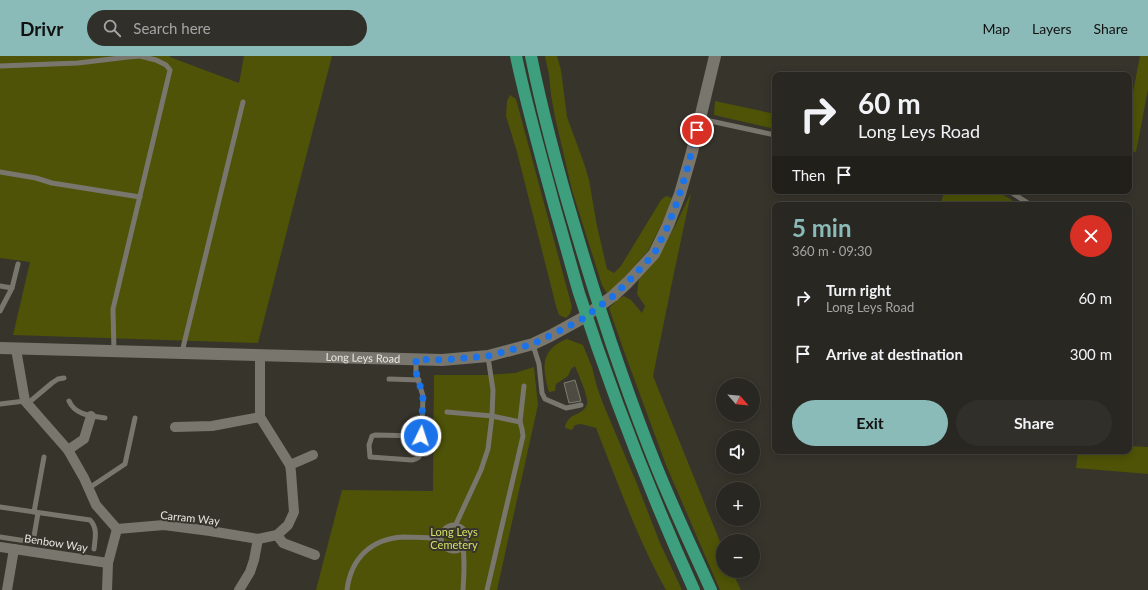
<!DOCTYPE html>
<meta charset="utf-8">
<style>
:root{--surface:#292721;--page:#312f2a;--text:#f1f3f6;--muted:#a5a5a5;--line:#45443f;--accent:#8bbbb9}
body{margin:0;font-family:Lato,sans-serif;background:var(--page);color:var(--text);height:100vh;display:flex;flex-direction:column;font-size:15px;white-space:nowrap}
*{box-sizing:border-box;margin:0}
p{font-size:13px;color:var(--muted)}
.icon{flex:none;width:22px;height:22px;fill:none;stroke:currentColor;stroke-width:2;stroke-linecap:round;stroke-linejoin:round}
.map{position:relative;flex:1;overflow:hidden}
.drawer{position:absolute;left:772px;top:146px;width:360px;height:252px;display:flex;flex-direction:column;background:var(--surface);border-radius:8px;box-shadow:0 2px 10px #0003,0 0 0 1px var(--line)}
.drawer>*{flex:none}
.hud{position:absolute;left:772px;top:16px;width:360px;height:122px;border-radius:8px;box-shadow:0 2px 10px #0003,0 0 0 1px var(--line);background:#292721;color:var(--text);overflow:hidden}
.needle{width:26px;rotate:117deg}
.buttons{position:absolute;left:716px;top:322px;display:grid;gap:8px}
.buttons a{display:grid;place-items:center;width:44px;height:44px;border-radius:50%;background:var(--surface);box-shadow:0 2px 10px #0003,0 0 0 1px var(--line);font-size:20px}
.pin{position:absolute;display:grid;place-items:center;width:34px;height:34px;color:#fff;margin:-17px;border:2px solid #fff;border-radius:50%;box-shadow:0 1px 4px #0007}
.me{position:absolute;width:44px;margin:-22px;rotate:4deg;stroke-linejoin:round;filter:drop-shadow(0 0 3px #0008)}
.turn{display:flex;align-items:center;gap:14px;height:84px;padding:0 20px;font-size:18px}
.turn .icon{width:52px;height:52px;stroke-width:2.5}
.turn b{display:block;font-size:28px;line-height:34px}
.then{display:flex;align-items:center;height:38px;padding:0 20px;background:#0003;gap:8px;font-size:15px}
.round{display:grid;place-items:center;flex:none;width:42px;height:42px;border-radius:21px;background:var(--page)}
.headline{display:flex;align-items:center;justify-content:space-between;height:68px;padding:0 20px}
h1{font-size:24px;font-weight:700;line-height:30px;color:var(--accent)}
.action{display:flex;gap:8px;margin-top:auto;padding:8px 20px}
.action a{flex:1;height:46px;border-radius:24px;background:var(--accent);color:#111;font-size:16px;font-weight:700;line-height:46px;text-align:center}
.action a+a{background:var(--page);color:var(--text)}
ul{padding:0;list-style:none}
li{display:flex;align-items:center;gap:12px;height:56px;padding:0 20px}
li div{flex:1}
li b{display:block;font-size:15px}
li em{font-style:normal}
header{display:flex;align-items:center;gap:24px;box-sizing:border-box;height:56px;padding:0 20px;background:var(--accent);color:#111}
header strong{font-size:19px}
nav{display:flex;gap:22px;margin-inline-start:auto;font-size:14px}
.search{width:280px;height:36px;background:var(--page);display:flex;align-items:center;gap:10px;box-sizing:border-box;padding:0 14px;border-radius:22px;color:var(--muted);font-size:15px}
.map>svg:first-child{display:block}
.green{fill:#4e5307}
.building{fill:#4e4b43;stroke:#807d73}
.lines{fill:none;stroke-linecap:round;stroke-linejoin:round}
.service{stroke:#79766d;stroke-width:5}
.minor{stroke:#79766d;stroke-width:10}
.tertiary{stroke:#79766d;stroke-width:12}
.trunk{stroke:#3e9f7e;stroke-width:12}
.route{stroke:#1a73e8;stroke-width:7;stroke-dasharray:0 12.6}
.labels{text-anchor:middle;stroke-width:4;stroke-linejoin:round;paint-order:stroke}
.street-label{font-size:11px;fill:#e8e6e1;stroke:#37342c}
.park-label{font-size:11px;fill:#d5e067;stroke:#37342c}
</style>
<header>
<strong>Drivr</strong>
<div class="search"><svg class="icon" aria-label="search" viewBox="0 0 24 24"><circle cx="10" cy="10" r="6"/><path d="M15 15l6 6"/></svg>Search here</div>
<nav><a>Map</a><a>Layers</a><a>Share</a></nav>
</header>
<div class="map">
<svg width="1148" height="534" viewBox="0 0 1148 534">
<rect width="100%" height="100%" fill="#37342c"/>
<g class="green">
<path d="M0 0H170V1L239 27 244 0H332L258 287 13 279 30 206 0 202Z"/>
<path d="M545 0H557L561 14 567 61 584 107 589 124 597 170 607 213 614 217 621 210 661 144 666 140 672 142 664 163 648 195 609 238 606 236 602 229 572 134 555 61 551 39 549 19Z"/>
<path d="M1140 0H1148V33L1136 96 1129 95V56Z"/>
<path d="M510 39 516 43 572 251 570 258 566 262 559 259 556 250 517 96 506 60 507 45Z"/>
<path d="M715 45 775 58V73L714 59Z"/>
<path d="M944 135H996L1012 144 1011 149H945L941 148Z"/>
<path d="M691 137 674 217 653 320 723 493V515H732L741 534H720L666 409 625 298 609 252 618 243 624 240 631 244 642 257 645 250 637 238 639 221 660 195 675 170Z"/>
<path d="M567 283 583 289 592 311 597 331 604 350 637 428 660 487 682 534H666C637 482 618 427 596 372L581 368 575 369 572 374 565 372C568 355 583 361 587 348 589 341 578 318 575 310L571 313 568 320 556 328 555 335 549 336C542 313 540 293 567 283Z"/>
<path d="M534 311 538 349 497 534H316L342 434 433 435 434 319H487L515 317Z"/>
<path d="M1129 390 1148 391V418L1076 412 1078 395H1129Z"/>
</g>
<path class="building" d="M575 324 581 345 569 347 564 327Z"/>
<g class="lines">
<g class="service">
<path d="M0 10 78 7 128 1 140 0 156 4 166 9 170 14 113 253 114 295"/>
<path d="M701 63 775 79"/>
<path d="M0 116 36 122 52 127 140 141"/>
<path d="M1009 135 1028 147"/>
<path d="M0 230 12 232"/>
<path d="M0 255 12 232 18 208"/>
<path d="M533 289 539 308 542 337 545 343 566 352 581 349"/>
<path d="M182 296 243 46"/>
<path d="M416 304V317L423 340 421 397C419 402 417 403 412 404L370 401 369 389 372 380 375 379 421 380"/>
<path d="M389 323 419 324"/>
<path d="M69 345C75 359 91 360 105 362"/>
<path d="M0 348 25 345"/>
<path d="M27 348 52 327 58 323 64 322"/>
<path d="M447 356 492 360 520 366 524 330"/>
<path d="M89 432 125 408 135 362"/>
<path d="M0 451 90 464C98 472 95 483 94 493"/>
<path d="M34 456 44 401"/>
<path d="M456 468 481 414 488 393 492 360 493 334 488 301"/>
<circle cx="454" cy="482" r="13"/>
<path d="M0 481 33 486 38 457"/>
<path d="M347 534C351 502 371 483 403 481 416 481 428 482 441 482"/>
<path d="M463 534C464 520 465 506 463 491"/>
<path d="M487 534 523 380 522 373 520 366"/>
</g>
<g class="minor">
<path d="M16 293 25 345 68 394 84 422 96 449 117 473 164 469 210 475 258 483 277 479 288 469 294 456 291 416 290 409 260 361V299"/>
<path d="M175 371 212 370 260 361"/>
<path d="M68 394 84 383 91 360"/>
<path d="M290 409 313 399"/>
<path d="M277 479 283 487 315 499"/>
<path d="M0 491 108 507"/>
<path d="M7 534 14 493"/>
<path d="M107 534 108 507 117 473"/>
<path d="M239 534 250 516 254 504 258 483"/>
</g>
<path class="tertiary" id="s1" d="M0 292 442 304 488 300 533 288 550 280 581 263 613 240 628 226 654 198 668 169 680 138 692 96 715 0"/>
<g class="trunk">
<path d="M516 0C527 52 542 104 556 156 564 183 571 210 579 237 612 338 650 437 694 534"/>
<path d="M531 0C543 59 559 118 576 175 600 256 626 335 657 412 674 454 693 494 711 534"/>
</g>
</g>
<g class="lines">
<path class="route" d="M421 380 423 340 416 316V303L442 304 488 300 533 288 581 264 613 240 628 226 654 198 668 170 677 146 687 114 697 74"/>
</g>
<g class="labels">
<g class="street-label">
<text dy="4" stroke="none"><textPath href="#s1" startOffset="363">Long Leys Road</textPath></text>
<text transform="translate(190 462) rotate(6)" y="4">Carram Way</text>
<text transform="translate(56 487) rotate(9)" y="4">Benbow Way</text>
</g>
<g class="park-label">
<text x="454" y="480">Long Leys<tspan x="454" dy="13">Cemetery</tspan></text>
</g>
</g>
</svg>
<div class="buttons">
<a><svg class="needle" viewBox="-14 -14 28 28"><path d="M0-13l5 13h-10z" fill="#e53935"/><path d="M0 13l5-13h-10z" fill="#a5a5a5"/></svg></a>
<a><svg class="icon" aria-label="sound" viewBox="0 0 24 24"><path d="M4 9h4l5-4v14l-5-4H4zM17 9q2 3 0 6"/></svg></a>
<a>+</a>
<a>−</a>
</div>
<div class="pin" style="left:697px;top:74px;background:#d93025"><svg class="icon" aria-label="arrive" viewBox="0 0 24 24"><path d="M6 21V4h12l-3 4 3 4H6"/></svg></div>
<svg class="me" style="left:421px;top:380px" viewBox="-20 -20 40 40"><circle r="17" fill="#1a73e8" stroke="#fff" stroke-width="3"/><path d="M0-11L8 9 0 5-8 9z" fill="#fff"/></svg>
<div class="hud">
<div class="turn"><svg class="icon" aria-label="right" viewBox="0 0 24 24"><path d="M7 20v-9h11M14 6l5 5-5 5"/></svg><div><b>60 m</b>Long Leys Road</div></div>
<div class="then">Then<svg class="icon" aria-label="arrive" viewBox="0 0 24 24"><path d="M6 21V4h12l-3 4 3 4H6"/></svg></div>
</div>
<section class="drawer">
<div class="headline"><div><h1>5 min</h1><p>360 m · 09:30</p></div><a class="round" style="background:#d93025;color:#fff"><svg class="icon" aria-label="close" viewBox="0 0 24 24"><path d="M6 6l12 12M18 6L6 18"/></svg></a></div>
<ul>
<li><svg class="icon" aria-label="right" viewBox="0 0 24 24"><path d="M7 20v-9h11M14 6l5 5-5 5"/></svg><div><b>Turn right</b><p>Long Leys Road</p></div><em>60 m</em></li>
<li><svg class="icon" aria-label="arrive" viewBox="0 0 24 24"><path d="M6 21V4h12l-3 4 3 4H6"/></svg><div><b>Arrive at destination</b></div><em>300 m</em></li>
</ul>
<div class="action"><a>Exit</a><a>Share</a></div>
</section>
</div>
